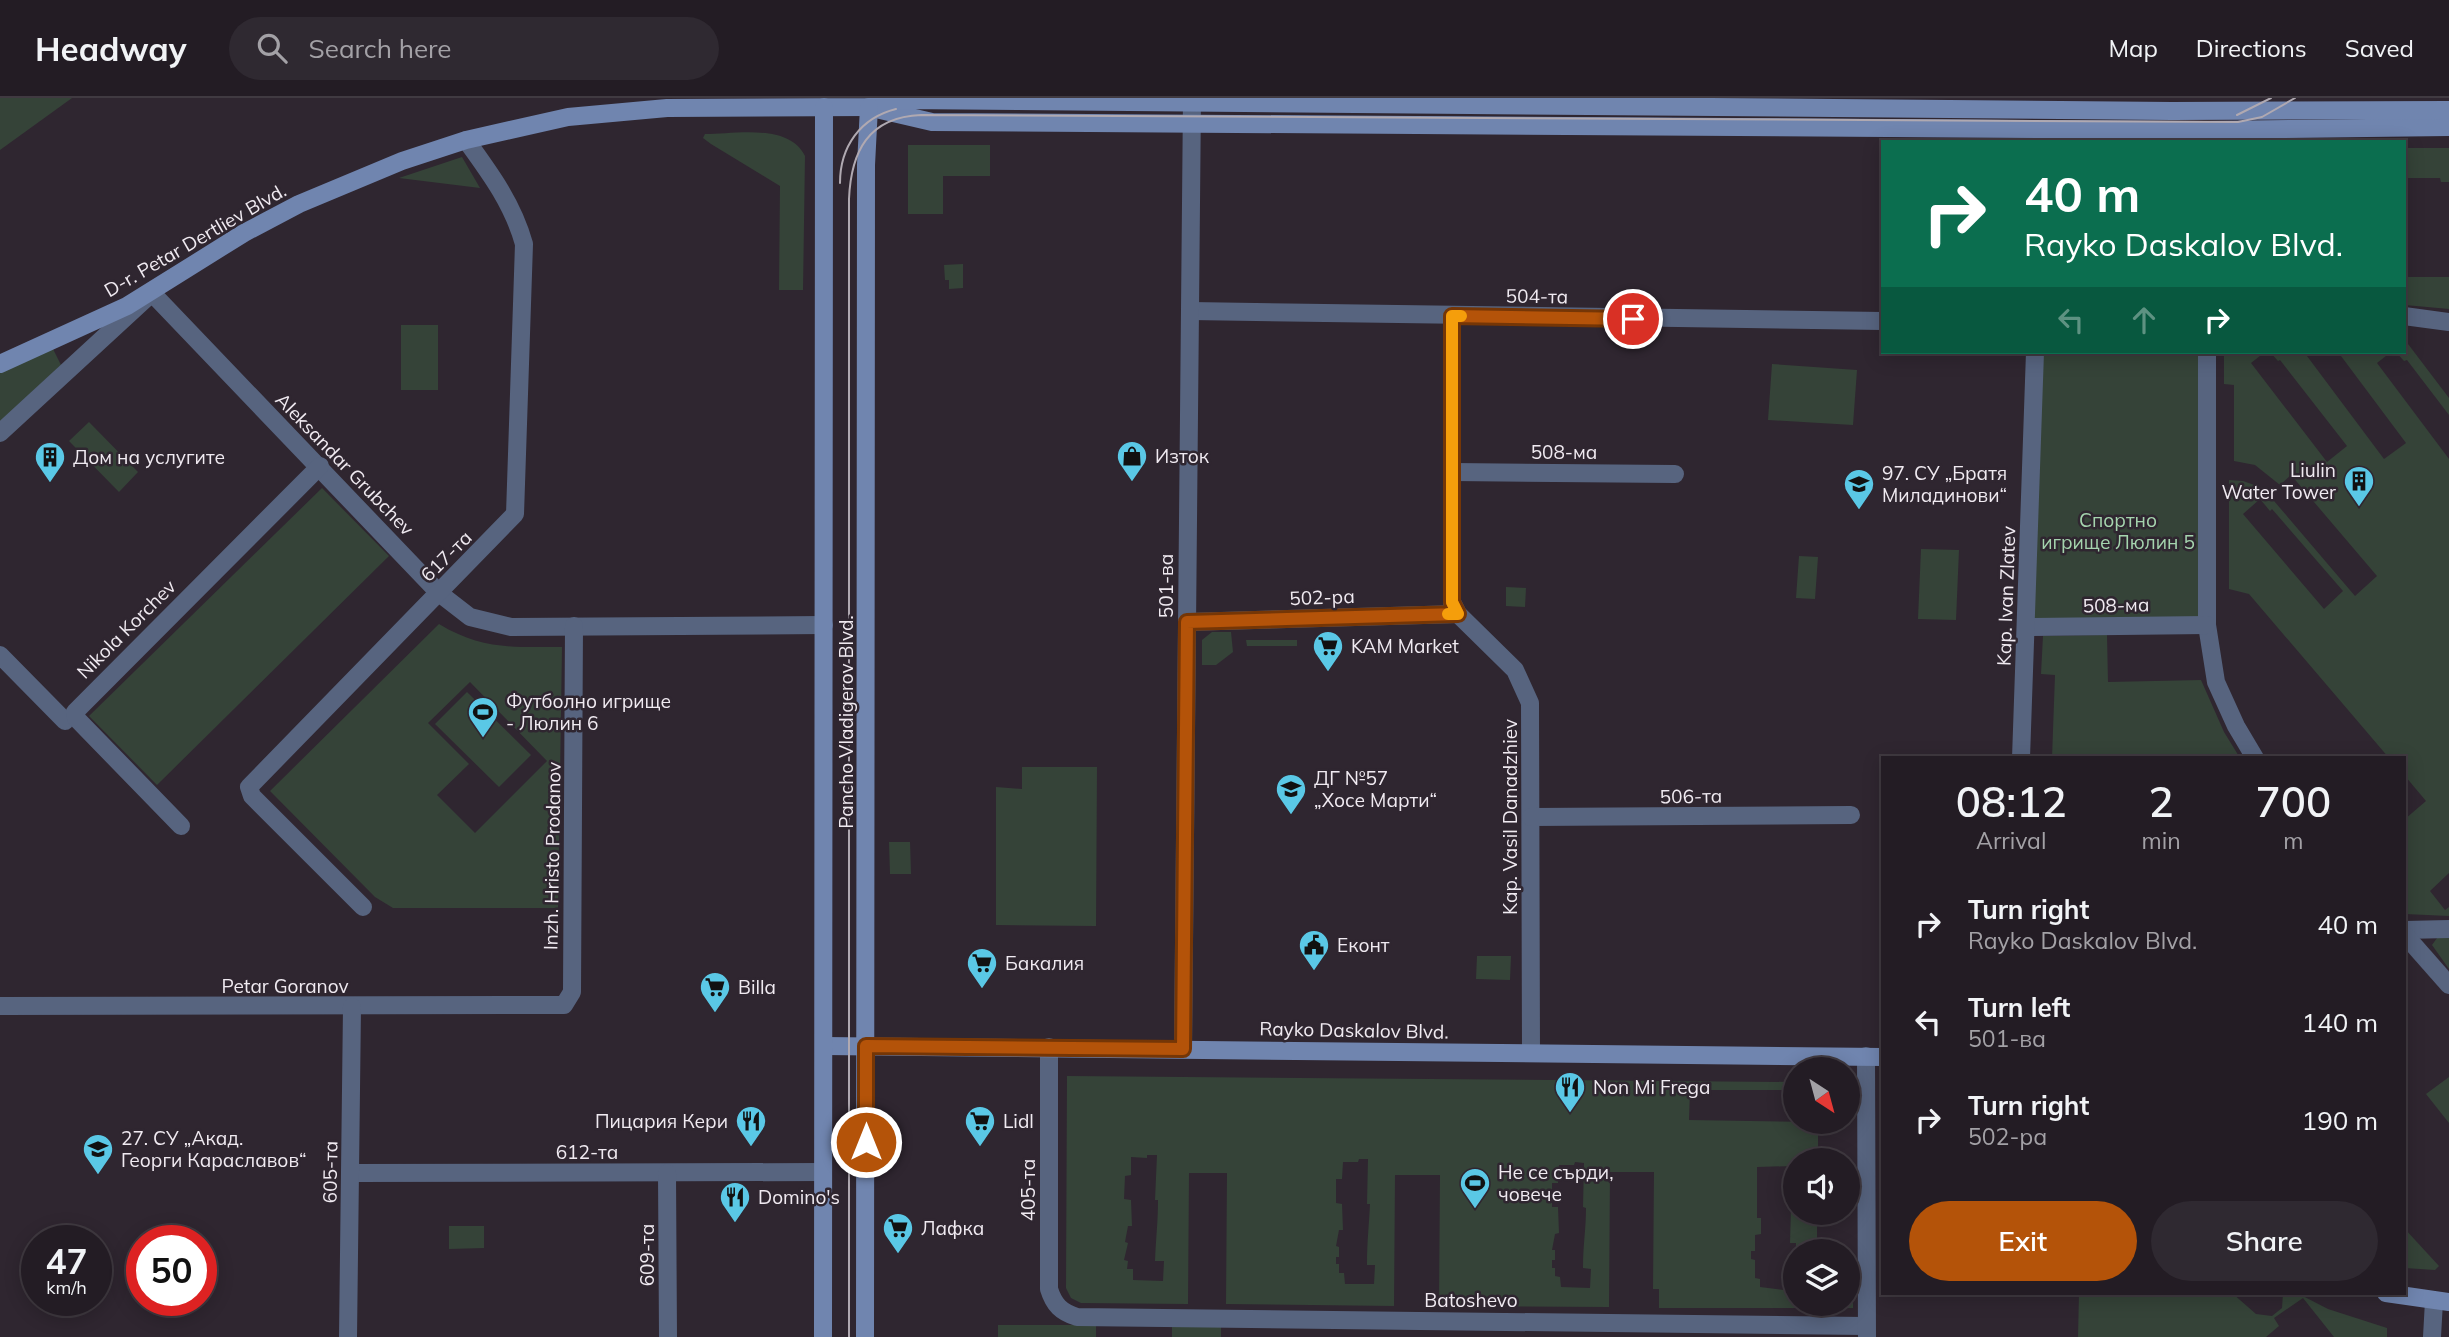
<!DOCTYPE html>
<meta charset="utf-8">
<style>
:root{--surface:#231c24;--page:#2f2931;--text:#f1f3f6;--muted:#a3a1a6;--line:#403a41;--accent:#b45309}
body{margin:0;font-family:Mulish,sans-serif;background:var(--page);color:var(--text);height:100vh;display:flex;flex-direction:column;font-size:26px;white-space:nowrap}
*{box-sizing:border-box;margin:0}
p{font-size:23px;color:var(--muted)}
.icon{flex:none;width:38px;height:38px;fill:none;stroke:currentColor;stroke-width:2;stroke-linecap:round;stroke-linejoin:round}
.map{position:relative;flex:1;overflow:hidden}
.drawer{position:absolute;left:1881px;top:658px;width:525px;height:539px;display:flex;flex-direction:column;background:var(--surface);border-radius:0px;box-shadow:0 4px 18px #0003,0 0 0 2px var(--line)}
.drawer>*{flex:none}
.guide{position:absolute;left:1881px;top:42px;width:525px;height:214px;border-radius:0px;box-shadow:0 4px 18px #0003,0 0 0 2px var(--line);background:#0b6e4f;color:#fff;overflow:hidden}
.needle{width:46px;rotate:144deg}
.fabs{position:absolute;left:1783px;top:959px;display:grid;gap:14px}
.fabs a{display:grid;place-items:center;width:77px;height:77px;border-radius:50%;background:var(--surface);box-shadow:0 4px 18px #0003,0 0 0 2px var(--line);font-size:35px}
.speed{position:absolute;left:21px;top:1127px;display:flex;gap:14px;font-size:35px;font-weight:700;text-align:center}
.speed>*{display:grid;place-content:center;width:91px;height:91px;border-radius:50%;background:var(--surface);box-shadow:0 4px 18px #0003,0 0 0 2px var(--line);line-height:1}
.speed small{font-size:18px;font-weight:400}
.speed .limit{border:10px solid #d22;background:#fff;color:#111}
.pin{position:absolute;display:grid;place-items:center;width:60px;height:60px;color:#fff;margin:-30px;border:4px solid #fff;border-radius:50%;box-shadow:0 2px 7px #0007}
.me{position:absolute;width:77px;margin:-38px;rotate:0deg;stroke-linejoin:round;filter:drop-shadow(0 0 5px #0008)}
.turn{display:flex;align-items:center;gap:24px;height:147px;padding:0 28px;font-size:32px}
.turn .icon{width:91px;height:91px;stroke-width:2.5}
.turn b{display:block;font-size:49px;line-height:60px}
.lanes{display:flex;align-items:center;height:66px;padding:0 28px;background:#0003;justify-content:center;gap:35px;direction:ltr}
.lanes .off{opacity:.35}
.eta{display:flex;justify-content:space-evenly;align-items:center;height:119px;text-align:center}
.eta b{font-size:42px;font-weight:600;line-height:49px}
.button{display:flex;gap:14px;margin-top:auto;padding:14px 28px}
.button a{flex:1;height:80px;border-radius:42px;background:var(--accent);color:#fff;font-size:28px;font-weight:600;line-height:80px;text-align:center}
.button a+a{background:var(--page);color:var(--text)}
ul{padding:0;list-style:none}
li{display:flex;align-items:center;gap:21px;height:98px;padding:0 28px}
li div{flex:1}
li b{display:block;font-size:26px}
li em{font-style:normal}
header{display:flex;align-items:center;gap:42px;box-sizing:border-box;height:98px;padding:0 35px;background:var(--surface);border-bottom:2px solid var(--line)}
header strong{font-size:33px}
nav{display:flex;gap:38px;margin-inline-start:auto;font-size:24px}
.search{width:490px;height:63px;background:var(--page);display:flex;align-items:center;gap:18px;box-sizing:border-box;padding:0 24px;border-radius:38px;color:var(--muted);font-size:26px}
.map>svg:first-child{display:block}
.green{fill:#354338;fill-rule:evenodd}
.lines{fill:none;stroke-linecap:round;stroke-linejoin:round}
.street{stroke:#57647f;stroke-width:18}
.secondary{stroke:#7085af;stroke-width:18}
.tram{stroke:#b0a9b1;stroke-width:2}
.route-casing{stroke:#753606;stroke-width:18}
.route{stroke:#b45309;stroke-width:12}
.slow{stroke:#f59e0b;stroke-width:12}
.labels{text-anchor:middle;stroke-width:5;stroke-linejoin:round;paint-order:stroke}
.street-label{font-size:19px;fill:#f0eaf1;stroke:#2f2630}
.poi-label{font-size:19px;fill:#f0eaf1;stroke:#2f2630;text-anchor:start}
.park-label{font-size:19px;fill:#a5d4ae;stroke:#2f2630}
</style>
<header>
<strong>Headway</strong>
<div class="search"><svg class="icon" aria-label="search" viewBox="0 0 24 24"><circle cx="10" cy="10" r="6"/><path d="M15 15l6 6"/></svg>Search here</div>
<nav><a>Map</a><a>Directions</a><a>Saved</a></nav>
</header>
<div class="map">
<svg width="2449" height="1239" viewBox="0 0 2449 1239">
<rect width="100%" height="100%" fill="#2f2630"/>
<g class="green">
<path d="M0 0H72L0 52Z"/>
<path d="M705 36C735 36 789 25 805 58L803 192H779L780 88 711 46 703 40Z"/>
<path d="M908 47H990V78H943V116H908Z"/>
<path d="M2405 50H2449V84H2441L2440 80H2405Z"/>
<path d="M462 59 480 90 399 80Z"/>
<path d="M963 166V190L949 191V182H945L944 167Z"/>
<path d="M2404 179H2449V211L2405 207Z"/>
<rect x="401" y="227" width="37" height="65"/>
<path d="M2405 242 2449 300V317L2407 262 2404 263 2396 254H2404Z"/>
<path d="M52 249 61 267 0 324V273Z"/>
<path d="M2035 254H2207V527L2026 529Z"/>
<path d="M2224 254H2265L2251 265 2327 364 2347 348 2280 262 2278 263 2270 254H2304L2384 361 2406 345 2338 254H2391L2377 265 2449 361V775L2430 793 2445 812 2449 809V818L2405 816V721L2426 703 2405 678 2404 660H2389L2249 496 2229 491V382L2243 383 2263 390 2355 498 2377 478 2291 377 2280 387 2255 367 2234 363V287L2224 286ZM2260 401 2270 413 2272 411 2343 493 2324 511 2243 416Z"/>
<path d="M1772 266 1857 272 1853 327 1768 322Z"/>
<path d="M89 324 138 374 119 394 69 343Z"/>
<path d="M322 390 389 458 157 687 89 618Z"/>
<path d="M1921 451 1959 452 1956 522 1918 521Z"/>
<path d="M1799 458 1818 459 1815 501 1796 500Z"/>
<path d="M1506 489 1526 490 1525 509 1506 508Z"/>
<path d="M439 526C482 552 513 549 562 549L558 810H393L375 799 270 693ZM470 584 547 663 475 735 437 697 469 666 428 625Z"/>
<path d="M1212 534H1231L1233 554 1216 567H1202V542Z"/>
<path d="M2107 537 2108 584 2201 582 2224 634 2240 660H2052L2055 577 2041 576 2043 538Z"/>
<path d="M1246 542H1297V548H1247Z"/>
<path d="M467 594 531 657 499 689 435 626Z"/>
<path d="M1022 669H1097L1096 828 996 827V689L1022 691Z"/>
<path d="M889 744H910L911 776H890Z"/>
<path d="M2449 838V871L2432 847 2437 840Z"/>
<path d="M1477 858H1511L1510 882 1476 881Z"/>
<path d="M1067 978 1795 984V992H1690L1689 1022 1818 1024V1062H1796L1795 1084H1791V1068L1757 1069V1120H1761V1136L1755 1137V1153H1751V1161L1755 1162V1180L1760 1181V1189L1784 1192V1190L1794 1189 1793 1160H1795L1796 1206H1848V1181H1853V1210H1659V1191H1653L1654 1074H1610L1609 1209 1439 1208 1440 1077H1395L1394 1208 1226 1206 1227 1075H1189L1188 1206 1081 1205 1071 1200 1066 1190ZM1147 1057H1157L1155 1102H1158C1158 1124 1156 1139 1155 1163H1164L1163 1183 1133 1182V1171H1127L1128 1163 1124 1162 1128 1145 1125 1144 1128 1128H1132L1131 1102 1124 1101 1125 1078 1131 1077V1059L1147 1060ZM1359 1061H1368L1367 1106H1370C1369 1127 1367 1144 1367 1167H1375L1374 1186H1345L1344 1175H1339V1166H1336V1159H1339V1149L1336 1148 1339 1132H1343L1342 1106 1336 1105V1081H1342L1343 1064H1358ZM1575 1064 1584 1065 1583 1109 1586 1110C1586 1131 1583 1147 1583 1170L1591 1171 1590 1190 1561 1189 1560 1179 1555 1178V1170H1552V1162H1555V1152H1552L1555 1136 1559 1135 1558 1109H1552V1085H1558L1559 1067H1574Z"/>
<path d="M2449 979V1025L2426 996Z"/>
<path d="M1795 1100 1796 1115H1817V1153H1796V1145H1790L1791 1109H1794Z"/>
<path d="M449 1128H484V1150L449 1151Z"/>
<path d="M2404 1130 2439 1168 2435 1172 2405 1170Z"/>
<path d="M2079 1195H2232L2256 1216 2272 1218 2282 1210 2283 1195H2297L2328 1211 2387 1230V1239H2334L2303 1200 2274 1220 2279 1228 2266 1239H2078Z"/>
<rect x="998" y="1227" width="98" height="12"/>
<rect x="1172" y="1229" width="49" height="10"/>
</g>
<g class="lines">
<g class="street">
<path d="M1190 213 1883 223"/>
<path d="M1452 218V504L1458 516 1515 572 1530 605 1531 955"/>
<path d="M2404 218 2449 224"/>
<path d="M2207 254V527L2216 584 2236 628 2255 660"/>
<path d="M0 335 152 195 439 495 470 519 511 529 824 527"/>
<path d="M1453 374 1675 376"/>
<path d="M1187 524 1458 516"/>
<path d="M2026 529 2207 527"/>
<path d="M0 557 65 623"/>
<path d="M2021 660 2035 254"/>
<path d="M1531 719 1851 717"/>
<path d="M181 728 76 620 75 614 320 368"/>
<path d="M363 809 252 698 249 689 515 416 524 146C513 106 490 75 466 42"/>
<path d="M2404 832 2449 831"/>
<path d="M2404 836 2449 887"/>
<path d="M0 908 564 907 572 894 574 528"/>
<path d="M1049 949V1191C1054 1207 1061 1214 1077 1219L1865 1228"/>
<path d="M1183 951 1192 0"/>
<path d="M1866 958 1867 1239"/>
<path d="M351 1075 822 1074"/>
<path d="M667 1075 668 1239"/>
<path d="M348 1239 352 909"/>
<path d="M2432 1239 2434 1203"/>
</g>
<g class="secondary">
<path d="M876 11 932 24 2208 32 2449 29"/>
<path d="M0 266 127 208 244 135 299 106 402 63 466 42 568 19 667 10 869 9 903 2 2172 13 2449 12"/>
<path d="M824 948 1883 959"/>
<path d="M2386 1195 2449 1204"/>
<path d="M823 1239 824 9"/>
<path d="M865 1239 866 67 869 9"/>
</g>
<g class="tram">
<path d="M2237 17 2271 0"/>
<path d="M840 85C840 49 860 20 896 11"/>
<path d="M849 1239V101C851 54 868 19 921 17L2238 24 2262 19 2295 0"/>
</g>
</g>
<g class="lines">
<g class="route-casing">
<path id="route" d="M866 1044V948L1183 951 1187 524 1458 516 1452 504V218L1633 221"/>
</g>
<use href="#route" class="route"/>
<path class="slow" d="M1448 516H1458L1452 504V218H1461"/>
</g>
<defs>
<g id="shop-pin" transform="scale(1.575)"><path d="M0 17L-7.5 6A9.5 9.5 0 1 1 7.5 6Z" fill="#5ac8e6" stroke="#2f2630"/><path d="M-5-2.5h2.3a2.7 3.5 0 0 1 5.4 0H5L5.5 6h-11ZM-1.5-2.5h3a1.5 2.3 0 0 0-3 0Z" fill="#111"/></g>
<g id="building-pin" transform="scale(1.575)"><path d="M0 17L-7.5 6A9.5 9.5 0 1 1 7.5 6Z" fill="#5ac8e6" stroke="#2f2630"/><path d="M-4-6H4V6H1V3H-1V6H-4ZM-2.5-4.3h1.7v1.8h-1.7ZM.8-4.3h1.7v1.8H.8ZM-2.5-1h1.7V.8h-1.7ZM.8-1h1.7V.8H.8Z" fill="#111"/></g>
<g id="school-pin" transform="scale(1.575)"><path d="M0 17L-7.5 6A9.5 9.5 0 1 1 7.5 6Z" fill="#5ac8e6" stroke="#2f2630"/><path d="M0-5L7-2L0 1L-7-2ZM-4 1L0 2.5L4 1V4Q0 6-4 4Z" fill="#111"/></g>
<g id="supermarket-pin" transform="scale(1.575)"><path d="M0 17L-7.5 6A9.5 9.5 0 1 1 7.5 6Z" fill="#5ac8e6" stroke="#2f2630"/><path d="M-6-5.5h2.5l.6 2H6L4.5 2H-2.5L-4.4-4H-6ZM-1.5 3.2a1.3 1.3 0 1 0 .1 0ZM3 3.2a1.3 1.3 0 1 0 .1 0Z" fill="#111"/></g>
<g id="stadium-pin" transform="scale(1.575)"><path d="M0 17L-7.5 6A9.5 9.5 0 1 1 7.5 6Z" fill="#5ac8e6" stroke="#2f2630"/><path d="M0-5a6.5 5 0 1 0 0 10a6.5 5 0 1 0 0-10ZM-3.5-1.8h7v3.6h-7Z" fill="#111"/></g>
<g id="civic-pin" transform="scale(1.575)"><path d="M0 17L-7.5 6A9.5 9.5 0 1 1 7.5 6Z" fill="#5ac8e6" stroke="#2f2630"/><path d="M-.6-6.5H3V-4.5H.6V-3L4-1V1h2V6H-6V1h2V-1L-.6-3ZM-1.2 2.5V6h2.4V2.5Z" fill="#111"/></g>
<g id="restaurant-pin" transform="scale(1.575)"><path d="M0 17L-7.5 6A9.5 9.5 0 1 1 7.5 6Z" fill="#5ac8e6" stroke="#2f2630"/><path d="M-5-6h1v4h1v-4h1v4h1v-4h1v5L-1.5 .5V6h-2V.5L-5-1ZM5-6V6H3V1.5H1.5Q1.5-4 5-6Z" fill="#111"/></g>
</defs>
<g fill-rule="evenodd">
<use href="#shop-pin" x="1132" y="358"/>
<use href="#building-pin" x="50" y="359"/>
<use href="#building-pin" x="2359" y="383"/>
<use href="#school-pin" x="1859" y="386"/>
<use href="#supermarket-pin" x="1328" y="548"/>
<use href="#stadium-pin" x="483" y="614"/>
<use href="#school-pin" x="1291" y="691"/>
<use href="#civic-pin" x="1314" y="847"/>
<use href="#supermarket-pin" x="982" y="865"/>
<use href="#supermarket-pin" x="715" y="889"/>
<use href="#restaurant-pin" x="1570" y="989"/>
<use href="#restaurant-pin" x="751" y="1023"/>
<use href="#supermarket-pin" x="980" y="1023"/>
<use href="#school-pin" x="98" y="1051"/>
<use href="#stadium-pin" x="1475" y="1085"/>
<use href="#restaurant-pin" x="735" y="1099"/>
<use href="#supermarket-pin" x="898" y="1130"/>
</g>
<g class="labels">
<g class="street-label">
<text transform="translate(195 142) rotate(-30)" y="7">D-r. Petar Dertliev Blvd.</text>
<text transform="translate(1537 198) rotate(1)" y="7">504-та</text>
<text x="1564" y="361">508-ма</text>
<text transform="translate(345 366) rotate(46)" y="7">Aleksandar Grubchev</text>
<text transform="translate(446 458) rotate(-45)" y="7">617-та</text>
<text transform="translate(1166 488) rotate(-90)" y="7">501-ва</text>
<text transform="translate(2006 498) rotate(-88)" y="7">Kap. Ivan Zlatev</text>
<text transform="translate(1322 499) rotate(-2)" y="7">502-ра</text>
<text transform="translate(2116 507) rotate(-1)" y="7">508-ма</text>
<text transform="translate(126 531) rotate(-45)" y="7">Nikola Korchev</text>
<text transform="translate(846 624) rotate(-90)" y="7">Pancho Vladigerov Blvd.</text>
<text transform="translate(1691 698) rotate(-1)" y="7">506-та</text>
<text transform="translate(1510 719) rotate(-90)" y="7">Kap. Vasil Danadzhiev</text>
<text transform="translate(552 758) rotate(-89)" y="7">Inzh. Hristo Prodanov</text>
<text x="285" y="895">Petar Goranov</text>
<text transform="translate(1354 932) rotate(1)" y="7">Rayko Daskalov Blvd.</text>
<text x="587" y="1061">612-та</text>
<text transform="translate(330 1074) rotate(-89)" y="7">605-та</text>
<text transform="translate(1028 1092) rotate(-90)" y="7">405-та</text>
<text transform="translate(647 1157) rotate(-90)" y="7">609-та</text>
<text x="1471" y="1209">Batoshevo</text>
</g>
<g class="poi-label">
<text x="1155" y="365">Изток</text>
<text x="73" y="366">Дом на услугите</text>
<text x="2336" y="379" text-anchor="end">Liulin<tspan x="2336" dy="22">Water Tower</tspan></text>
<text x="1882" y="382">97. СУ „Братя<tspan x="1882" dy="22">Миладинови“</tspan></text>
<text x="1351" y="555">KAM Market</text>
<text x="506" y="610">Футболно игрище<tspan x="506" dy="22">- Люлин 6</tspan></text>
<text x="1314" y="687">ДГ №57<tspan x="1314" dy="22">„Хосе Марти“</tspan></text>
<text x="1337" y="854">Еконт</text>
<text x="1005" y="872">Бакалия</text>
<text x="738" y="896">Billa</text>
<text x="1593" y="996">Non Mi Frega</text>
<text x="728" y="1030" text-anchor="end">Пицария Кери</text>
<text x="1003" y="1030">Lidl</text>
<text x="121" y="1047">27. СУ „Акад.<tspan x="121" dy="22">Георги Караславов“</tspan></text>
<text x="1498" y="1081">Не се сърди,<tspan x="1498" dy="22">човече</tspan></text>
<text x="758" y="1106">Domino's</text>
<text x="921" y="1137">Лафка</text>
</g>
<g class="park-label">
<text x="2118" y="429">Спортно<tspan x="2118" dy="22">игрище Люлин 5</tspan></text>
</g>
</g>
</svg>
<div class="fabs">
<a><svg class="needle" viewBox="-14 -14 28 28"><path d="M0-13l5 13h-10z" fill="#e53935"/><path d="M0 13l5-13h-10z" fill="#a3a1a6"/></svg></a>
<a><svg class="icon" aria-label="sound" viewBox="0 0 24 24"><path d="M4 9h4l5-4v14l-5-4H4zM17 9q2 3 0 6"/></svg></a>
<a><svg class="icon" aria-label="layers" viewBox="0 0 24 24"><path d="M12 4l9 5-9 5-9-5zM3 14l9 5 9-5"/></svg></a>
</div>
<div class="speed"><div>47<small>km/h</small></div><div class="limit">50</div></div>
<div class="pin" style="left:1633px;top:221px;background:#d93025"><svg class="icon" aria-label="arrive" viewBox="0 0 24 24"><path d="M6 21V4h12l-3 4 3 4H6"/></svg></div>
<svg class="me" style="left:866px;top:1044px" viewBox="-20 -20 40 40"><circle r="17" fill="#b45309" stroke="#fff" stroke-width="3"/><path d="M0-11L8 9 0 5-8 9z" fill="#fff"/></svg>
<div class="guide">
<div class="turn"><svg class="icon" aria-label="right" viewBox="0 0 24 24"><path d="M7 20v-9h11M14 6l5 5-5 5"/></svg><div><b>40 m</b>Rayko Daskalov Blvd.</div></div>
<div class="lanes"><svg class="icon off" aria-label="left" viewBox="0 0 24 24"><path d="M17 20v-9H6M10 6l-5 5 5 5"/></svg><svg class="icon off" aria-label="ahead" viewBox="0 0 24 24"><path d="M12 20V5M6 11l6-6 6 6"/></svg><svg class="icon" aria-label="right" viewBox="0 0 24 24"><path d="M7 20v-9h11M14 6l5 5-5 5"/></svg></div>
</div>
<section class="drawer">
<div class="eta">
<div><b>08:12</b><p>Arrival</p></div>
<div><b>2</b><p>min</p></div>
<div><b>700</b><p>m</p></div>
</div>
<ul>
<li><svg class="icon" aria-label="right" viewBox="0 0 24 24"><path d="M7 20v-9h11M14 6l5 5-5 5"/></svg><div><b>Turn right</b><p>Rayko Daskalov Blvd.</p></div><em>40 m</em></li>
<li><svg class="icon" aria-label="left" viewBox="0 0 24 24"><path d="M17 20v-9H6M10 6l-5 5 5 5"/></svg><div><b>Turn left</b><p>501-ва</p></div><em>140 m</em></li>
<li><svg class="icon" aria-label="right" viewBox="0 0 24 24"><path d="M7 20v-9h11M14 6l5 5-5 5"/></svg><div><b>Turn right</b><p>502-ра</p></div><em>190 m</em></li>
</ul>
<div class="button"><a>Exit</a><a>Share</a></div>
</section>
</div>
